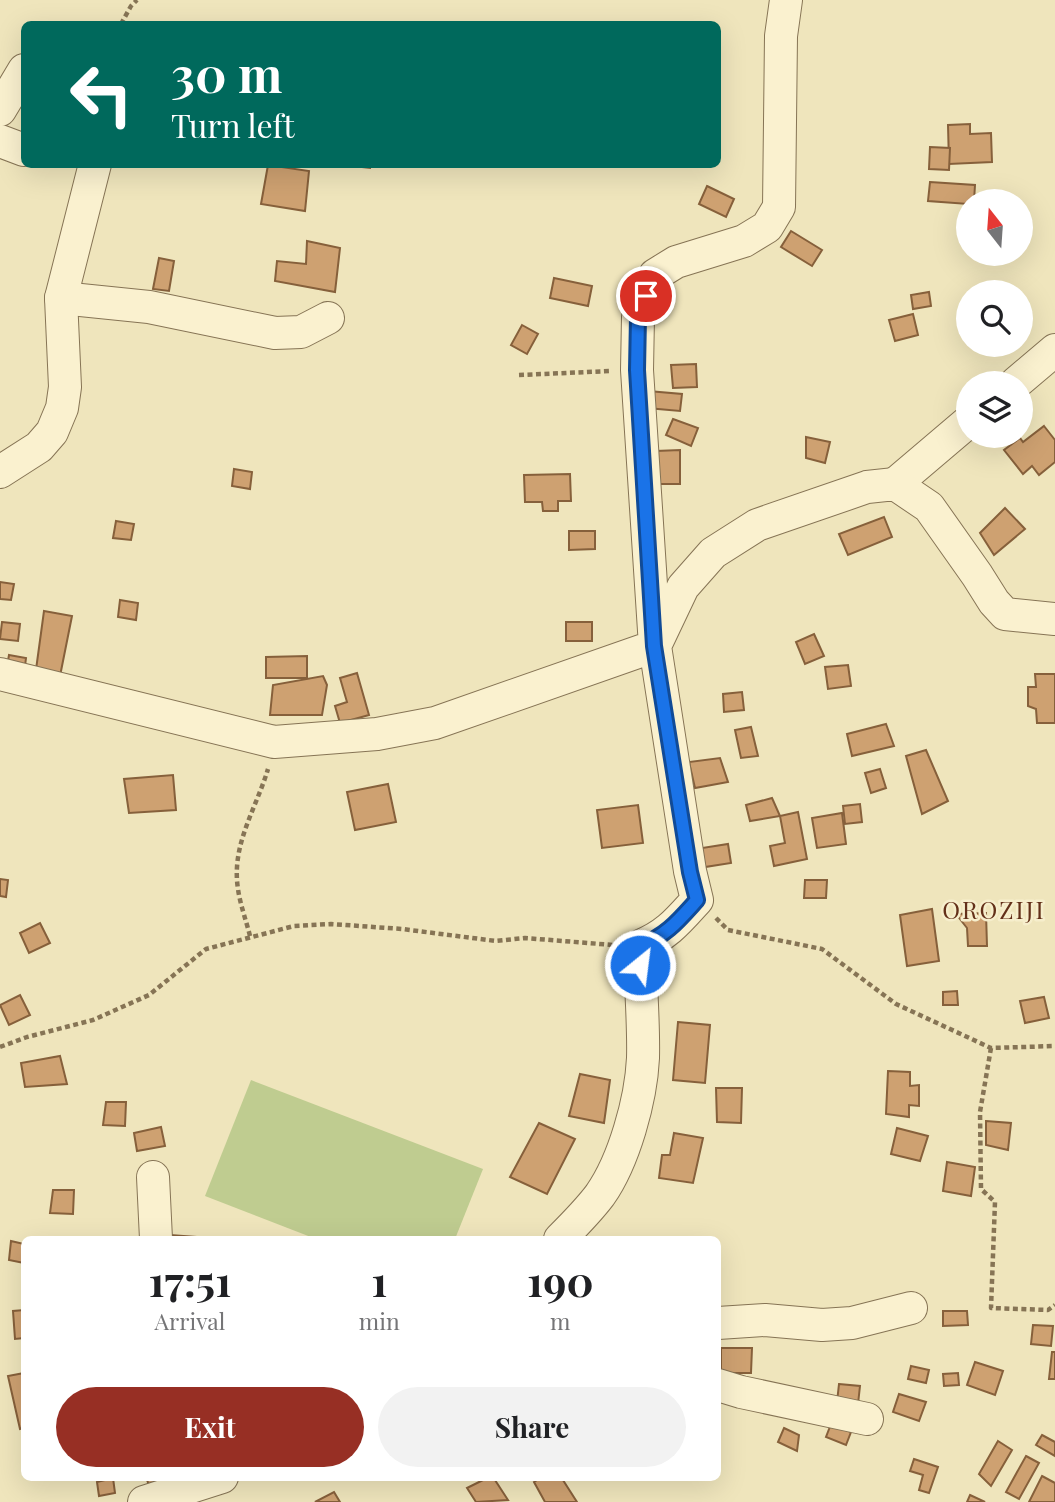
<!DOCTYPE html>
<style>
:root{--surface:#fff;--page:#f2f2f2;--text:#202124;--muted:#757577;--accent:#972f24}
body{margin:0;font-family:"Playfair Display",serif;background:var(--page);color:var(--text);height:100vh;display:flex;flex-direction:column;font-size:26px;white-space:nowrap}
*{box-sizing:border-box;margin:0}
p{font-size:23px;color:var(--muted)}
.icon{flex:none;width:38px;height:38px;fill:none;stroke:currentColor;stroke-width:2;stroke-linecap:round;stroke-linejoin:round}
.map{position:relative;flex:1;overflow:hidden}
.panel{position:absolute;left:21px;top:1236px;width:700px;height:245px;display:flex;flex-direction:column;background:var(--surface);border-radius:10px;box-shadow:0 7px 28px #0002}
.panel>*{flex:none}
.banner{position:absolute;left:21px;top:21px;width:700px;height:147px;border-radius:10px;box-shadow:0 7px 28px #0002;background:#00695c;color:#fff;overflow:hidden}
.needle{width:46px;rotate:343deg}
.controls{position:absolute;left:956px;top:189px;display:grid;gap:14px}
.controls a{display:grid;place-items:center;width:77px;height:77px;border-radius:50%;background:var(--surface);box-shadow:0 7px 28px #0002;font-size:35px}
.pin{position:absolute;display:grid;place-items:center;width:60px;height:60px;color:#fff;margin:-30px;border:4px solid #fff;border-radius:50%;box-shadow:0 2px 7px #0007}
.me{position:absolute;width:77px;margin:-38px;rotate:29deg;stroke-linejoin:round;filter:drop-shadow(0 0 5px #0008)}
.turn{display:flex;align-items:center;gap:24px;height:147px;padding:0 35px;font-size:32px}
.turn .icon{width:91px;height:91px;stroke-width:2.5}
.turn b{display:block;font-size:49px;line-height:60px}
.eta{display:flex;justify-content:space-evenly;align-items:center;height:119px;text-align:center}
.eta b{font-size:42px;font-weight:700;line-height:49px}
.button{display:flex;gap:14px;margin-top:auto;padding:14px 35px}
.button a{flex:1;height:80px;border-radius:42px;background:var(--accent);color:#fff;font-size:28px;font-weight:700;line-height:80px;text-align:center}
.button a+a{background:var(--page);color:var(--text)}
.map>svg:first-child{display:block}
.green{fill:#bfcc90}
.building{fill:#cea171;stroke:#86603b;stroke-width:2}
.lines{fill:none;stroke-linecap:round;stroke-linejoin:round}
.minor-casing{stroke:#867455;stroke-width:34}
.path{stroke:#867455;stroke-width:4.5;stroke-dasharray:5 3.5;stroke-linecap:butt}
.minor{stroke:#faf1cf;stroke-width:32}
.route-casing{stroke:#114b97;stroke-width:18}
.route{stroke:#1a73e8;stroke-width:12}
.labels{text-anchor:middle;stroke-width:5;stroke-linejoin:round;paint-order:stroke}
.quarter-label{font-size:24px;letter-spacing:2px;fill:#633019;stroke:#f6eecc}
</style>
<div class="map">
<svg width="1055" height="1502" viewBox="0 0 1055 1502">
<rect width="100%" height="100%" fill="#efe5bc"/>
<path class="green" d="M251 1080 483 1169 455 1239H316L205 1196Z"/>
<g class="building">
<path d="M970 124V134L991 133 992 162 949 164 948 125Z"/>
<path d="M930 147 950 148 949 170 929 169Z"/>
<path d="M334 164H370V168Z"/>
<path d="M268 165 309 171 305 211 261 204Z"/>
<path d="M930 182 975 185 974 201H968V204L928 201Z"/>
<path d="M707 186 734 199 726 217 699 204Z"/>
<path d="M791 231 822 250 812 266 781 247Z"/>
<path d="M307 241 340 248 335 292 275 281 277 261 306 264Z"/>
<path d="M159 258 174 261 169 291 153 289Z"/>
<path d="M554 278 592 286 588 306 550 298Z"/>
<path d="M929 292 931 306 913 309 911 295Z"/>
<path d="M913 314 918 335 895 341 889 320Z"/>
<path d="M522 325 538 334 527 354 511 345Z"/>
<path d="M696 364 697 387 673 388 671 365Z"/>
<path d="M648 391 682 394 680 411 647 408Z"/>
<path d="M673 419 698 428 691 446 666 435Z"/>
<path d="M1044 426 1055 440V462L1039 475 1032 466 1023 474 1004 450 1020 438 1023 442Z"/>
<path d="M806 437 830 442 825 463 806 458Z"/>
<path d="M680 450V484H656V451Z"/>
<path d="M234 469 252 472 250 489 232 486Z"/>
<path d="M570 474 571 501H558V511H543L542 502H525L524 475Z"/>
<path d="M1005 508 1025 529 994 555 980 533Z"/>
<path d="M884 517 892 537 848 555 839 534Z"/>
<path d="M116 521 134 524 131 540 113 538Z"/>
<path d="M569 531H595V549L569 550Z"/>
<path d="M0 582 14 584 11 600 0 599Z"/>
<path d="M120 600 138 603 136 620 118 617Z"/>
<path d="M44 611 72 616 59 681 35 677Z"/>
<path d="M2 622 20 624 18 641 0 639Z"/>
<rect x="566" y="622" width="26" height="19"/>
<path d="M814 634 824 656 805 664 796 642Z"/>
<path d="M9 655 26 658 24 674 6 672Z"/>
<path d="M307 656V678H266V657Z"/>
<path d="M848 665 851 686 828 689 825 667Z"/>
<path d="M357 673 369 715 340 723 335 706 347 702 340 678Z"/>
<path d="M1035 674H1055V723H1037L1036 709 1028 706V687H1036Z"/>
<path d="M323 676 327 685 322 715H270L273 685Z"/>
<path d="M742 692 744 710 724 712 723 694Z"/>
<path d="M886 724 894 746 852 756 847 734Z"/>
<path d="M751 727 758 756 741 758 735 730Z"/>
<path d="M926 750 948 801 922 814 906 756Z"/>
<path d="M720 758 728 782 695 788 689 762Z"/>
<path d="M880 769 886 788 871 793 865 773Z"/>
<path d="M173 775 176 810 129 813 124 779Z"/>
<path d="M388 784 396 822 355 830 347 792Z"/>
<path d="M772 798 780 816 750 821 746 805Z"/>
<path d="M860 804 862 822 845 824 843 806Z"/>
<path d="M638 805 643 843 602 848 597 810Z"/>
<path d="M798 812 807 859 774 866 770 846 785 843 780 816Z"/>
<path d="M842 813 846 844 817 848 812 818Z"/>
<path d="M728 844 731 863 705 867 702 848Z"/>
<path d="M0 879 8 880 6 897 0 896Z"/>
<path d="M805 880H827L826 898H804Z"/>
<path d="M932 909 939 961 907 966 900 915Z"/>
<path d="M986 913 987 946H968L967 928 956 914Z"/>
<path d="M40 923 50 943 29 953 20 933Z"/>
<path d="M957 991 958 1005H943V992Z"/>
<path d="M20 995 30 1015 9 1025 0 1005Z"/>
<path d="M1044 997 1049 1018 1025 1023 1020 1001Z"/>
<path d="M678 1022 710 1025 705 1083 673 1080Z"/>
<path d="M60 1056 67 1084 25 1087 21 1063Z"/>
<path d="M888 1071 910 1072V1086L919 1085V1106L909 1105V1117L886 1114Z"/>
<path d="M580 1074 610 1080 604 1123 569 1116Z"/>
<path d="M716 1088H742L741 1123 717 1122Z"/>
<path d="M106 1102H126L125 1126 103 1125Z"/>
<path d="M986 1121 1011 1123 1008 1150 986 1145Z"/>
<path d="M539 1123 575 1139 547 1194 510 1177Z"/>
<path d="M161 1127 165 1146 137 1151 134 1133Z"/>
<path d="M897 1128 928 1136 920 1161 891 1154Z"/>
<path d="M674 1133 703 1138 693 1183 659 1178 662 1155H670Z"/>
<path d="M947 1162 975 1167 971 1196 943 1191Z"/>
<path d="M53 1190H74L73 1214 50 1213Z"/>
<path d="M170 1235 196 1237V1239H170Z"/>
<path d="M11 1241 24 1244V1263L9 1260Z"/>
<path d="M24 1310V1338L15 1339 13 1311Z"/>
<path d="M943 1311H967L968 1325 943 1326Z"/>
<path d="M1033 1325 1053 1326 1051 1346 1031 1344Z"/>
<path d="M721 1348H752L751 1373H721Z"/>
<path d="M1052 1352H1055V1379H1049Z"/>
<path d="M975 1362 1003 1371 995 1395 967 1385Z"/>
<path d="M911 1366 929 1370 926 1383 908 1379Z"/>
<path d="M24 1373V1428L20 1429 8 1376Z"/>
<path d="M958 1373 959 1385 944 1386 943 1374Z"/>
<path d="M839 1384 860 1386 857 1413 836 1411Z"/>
<path d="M899 1394 926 1402 919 1421 893 1412Z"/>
<path d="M831 1424 851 1432 846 1445 826 1437Z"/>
<path d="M784 1428 799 1435 797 1451 778 1442Z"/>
<path d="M1042 1435 1055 1442V1456L1036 1445Z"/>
<path d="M998 1441 1012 1450 991 1486 979 1474Z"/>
<path d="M1026 1456 1039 1463 1019 1499 1006 1492Z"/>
<path d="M914 1459 938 1467 929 1493 919 1490 923 1475 910 1471Z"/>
<path d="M1042 1476 1055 1483V1502H1029Z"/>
<path d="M146 1477H171L152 1494Z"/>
<path d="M489 1477H493L508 1500 476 1502 467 1488Z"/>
<path d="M542 1477H561L577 1502H545L534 1482Z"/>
<path d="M113 1478 115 1493 99 1496 97 1482Z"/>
<path d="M334 1492 340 1502H315Z"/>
<path d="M970 1495 985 1502H967Z"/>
</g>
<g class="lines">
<g class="minor-casing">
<g id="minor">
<path d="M0 110 24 70"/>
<path d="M0 141 24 150"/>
<path d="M61 298 149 307 275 333 301 332 328 318"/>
<path d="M1016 383 1055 350"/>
<path d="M0 472 39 447 52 432 62 408 65 387 61 298 95 164"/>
<path d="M895 484 968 422"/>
<path d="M0 674 274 742 377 734 435 723 655 646 637 370 638 317 655 275 676 262 744 241 767 227 779 207 781 36 786 0"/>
<path d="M153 1177 156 1239"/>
<path d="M560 1239C574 1225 588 1211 600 1195 624 1161 641 1100 643 1058 644 1021 640 983 640 946 667 935 678 921 697 900L690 871 655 646 683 587 713 553 757 525 867 487 895 484 929 507 977 575 994 602 1005 614 1055 619"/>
<path d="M718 1323 765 1320 822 1325 852 1323 911 1308"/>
<path d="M718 1385 741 1392 867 1419"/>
<path d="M144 1502 222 1477"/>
</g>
</g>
<g class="path">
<path d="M121 24 131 6 137 0"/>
<path d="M519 375 611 371"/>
<path d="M716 918 728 930 822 949 896 1004 991 1048 1055 1046"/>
<path d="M250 936C246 920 240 904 238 889 231 845 256 809 268 769"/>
<path d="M0 1047 27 1037 93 1020 149 995 206 949 294 926 331 924 402 929 496 941 525 938 613 945"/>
<path d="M991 1048 980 1112 981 1189 995 1202 991 1308 1048 1310 1055 1305"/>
</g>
<use href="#minor" class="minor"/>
</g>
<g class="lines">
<g class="route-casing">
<path id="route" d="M640 965V946C667 935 678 921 697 900L690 872 654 646 637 370 638 317 646 296"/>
</g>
<use href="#route" class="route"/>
</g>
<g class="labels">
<g class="quarter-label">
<text x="994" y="919">OROZIJI</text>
</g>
</g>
</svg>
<div class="controls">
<a><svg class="needle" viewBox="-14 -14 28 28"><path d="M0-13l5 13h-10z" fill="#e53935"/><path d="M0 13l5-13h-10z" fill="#757577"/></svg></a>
<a><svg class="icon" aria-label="search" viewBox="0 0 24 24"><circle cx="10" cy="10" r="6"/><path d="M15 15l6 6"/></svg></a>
<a><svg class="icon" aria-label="layers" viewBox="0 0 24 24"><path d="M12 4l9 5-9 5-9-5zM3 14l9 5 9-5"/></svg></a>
</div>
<div class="pin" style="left:646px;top:296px;background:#d93025"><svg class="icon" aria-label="arrive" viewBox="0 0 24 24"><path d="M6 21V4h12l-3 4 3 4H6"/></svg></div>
<svg class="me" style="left:640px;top:965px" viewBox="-20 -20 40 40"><circle r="17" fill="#1a73e8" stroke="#fff" stroke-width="3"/><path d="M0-11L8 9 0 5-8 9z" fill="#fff"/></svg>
<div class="banner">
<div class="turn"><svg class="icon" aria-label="left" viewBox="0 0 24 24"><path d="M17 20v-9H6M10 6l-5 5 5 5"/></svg><div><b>30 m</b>Turn left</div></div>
</div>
<section class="panel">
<div class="eta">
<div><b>17:51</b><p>Arrival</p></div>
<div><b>1</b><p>min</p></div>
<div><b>190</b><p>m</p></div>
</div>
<div class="button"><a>Exit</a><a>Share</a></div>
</section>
</div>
